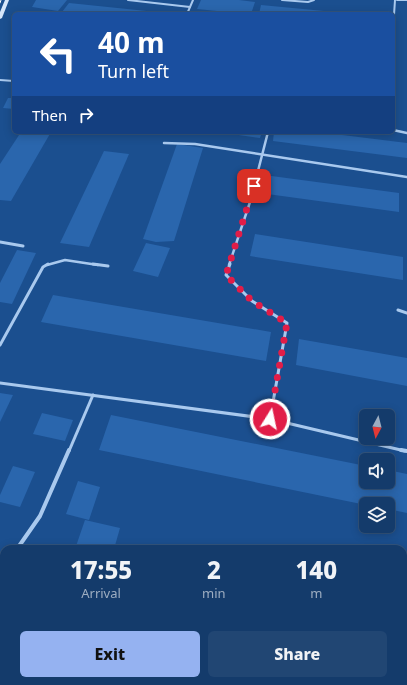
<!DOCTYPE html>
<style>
:root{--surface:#143b6b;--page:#214673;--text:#f1f3f6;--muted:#9dadc1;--line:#33557e;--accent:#95b2f1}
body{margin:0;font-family:"Noto Sans",sans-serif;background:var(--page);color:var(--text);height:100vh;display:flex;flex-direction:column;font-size:15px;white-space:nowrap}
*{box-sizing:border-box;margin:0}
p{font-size:13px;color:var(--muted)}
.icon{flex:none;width:22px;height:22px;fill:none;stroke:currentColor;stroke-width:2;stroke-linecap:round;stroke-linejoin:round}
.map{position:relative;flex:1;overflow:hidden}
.side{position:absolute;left:0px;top:545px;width:407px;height:140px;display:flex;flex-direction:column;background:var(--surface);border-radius:12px 12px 0 0;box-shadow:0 2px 10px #0003,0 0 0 1px var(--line)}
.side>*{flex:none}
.banner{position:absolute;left:12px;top:12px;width:383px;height:122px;border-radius:6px;box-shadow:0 2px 10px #0003,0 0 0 1px var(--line);background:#1a4fa0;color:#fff;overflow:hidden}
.needle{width:26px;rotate:187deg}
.fabs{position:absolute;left:359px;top:409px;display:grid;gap:8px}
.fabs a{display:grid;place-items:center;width:36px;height:36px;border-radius:6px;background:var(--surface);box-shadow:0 2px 10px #0003,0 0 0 1px var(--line);font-size:20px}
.pin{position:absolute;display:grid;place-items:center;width:34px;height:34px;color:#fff;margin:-17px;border-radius:8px;box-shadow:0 2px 6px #0006}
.me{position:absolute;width:44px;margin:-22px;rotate:10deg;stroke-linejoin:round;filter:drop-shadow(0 0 3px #0008)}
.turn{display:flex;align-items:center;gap:14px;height:84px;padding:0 20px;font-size:18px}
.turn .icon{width:52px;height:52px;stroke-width:2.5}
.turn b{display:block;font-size:28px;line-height:34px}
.then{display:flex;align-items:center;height:38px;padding:0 20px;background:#0003;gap:8px;font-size:15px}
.eta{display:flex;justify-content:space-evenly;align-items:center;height:68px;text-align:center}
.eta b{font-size:24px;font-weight:800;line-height:28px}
.button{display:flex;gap:8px;margin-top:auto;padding:8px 20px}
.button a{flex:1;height:46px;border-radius:6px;background:var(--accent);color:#111;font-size:16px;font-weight:800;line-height:46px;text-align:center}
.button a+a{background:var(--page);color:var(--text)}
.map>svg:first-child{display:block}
.building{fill:#2a66ad}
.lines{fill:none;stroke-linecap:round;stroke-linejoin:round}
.lane-far3{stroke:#a9c9ee;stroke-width:2}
.lane-far2{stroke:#a9c9ee;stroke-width:2.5}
.lane-far1{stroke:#a9c9ee;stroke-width:3}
.lane{stroke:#a9c9ee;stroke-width:4}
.street{stroke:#a9c9ee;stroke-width:3}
.secondary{fill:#d6e6fa;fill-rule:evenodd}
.tram{stroke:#fff;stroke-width:1}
.route{stroke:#e11d48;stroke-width:7;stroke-dasharray:0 12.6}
</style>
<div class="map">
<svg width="407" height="685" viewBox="0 0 407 685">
<rect width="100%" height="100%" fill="#1b4f8f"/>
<g class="building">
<path d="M36 0H67L58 11 32 7Z"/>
<path d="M201 0H239L255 2 251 14H247L197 9Z"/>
<path d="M69 3 166 13V14H77L62 12Z"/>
<path d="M261 5 345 13V14H259Z"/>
<path d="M393 85 396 86V99H393Z"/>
<path d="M8 98H14V109L3 108Z"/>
<path d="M21 132H51L11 201 0 200V164Z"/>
<path d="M218 132H262L260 138Z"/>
<path d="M274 132H318L407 143V158L273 141Z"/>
<path d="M177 144 203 148 174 241 156 242 143 239Z"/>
<path d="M104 151 129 154 89 247 60 243Z"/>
<path d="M264 175 399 193V212L260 193Z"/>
<path d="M255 234 403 257V280L250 256Z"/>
<path d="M146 243 170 248 158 277 133 271Z"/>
<path d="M17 250 36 253 12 304 0 302V283Z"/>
<path d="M53 295 271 332 266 361 41 322Z"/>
<path d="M299 339 407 358V386L296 365Z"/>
<path d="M0 393 13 395 0 422Z"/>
<path d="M42 413 73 420 65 441 33 434Z"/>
<path d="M111 415 366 466V482H388V470L407 474V513L388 509V504L366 505 99 450Z"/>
<path d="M13 466 35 472 20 507 0 502V495Z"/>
<path d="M78 481 100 487 89 520 66 514Z"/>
<path d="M85 520 120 528 114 549H75Z"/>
<path d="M403 614 407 615V665L403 664Z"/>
<path d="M31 681H75L74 685H30Z"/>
</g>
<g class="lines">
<g class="lane-far3">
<path d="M128 0 190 7"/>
<path d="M282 0 308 2 314 0"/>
<path d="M397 0H407"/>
<path d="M187 14 193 0"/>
<path d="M393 30 395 0"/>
<path d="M0 80 14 81"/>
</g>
<g class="lane-far2">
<path d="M393 130 407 133"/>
<path d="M164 143 195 144 407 177"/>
<path d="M47 265 65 260 98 265"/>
<path d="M229 265 250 202 268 132"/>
</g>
<g class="lane-far1">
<path d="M93 264 108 266"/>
<path d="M230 264 226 275 252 301 287 323 270 419"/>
<path d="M398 310 407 313"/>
<path d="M0 345 43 267 48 264"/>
<path d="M0 383 270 419 405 451"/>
<path d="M69 451 93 395"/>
</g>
<g class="lane">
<path d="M401 450 407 451"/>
<path d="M17 549 40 516 69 450"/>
<path d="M0 575 4 569"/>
<path d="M403 593 407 594"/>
<path d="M164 685 165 681"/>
</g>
<path class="street" d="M0 242 23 246"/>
<path class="secondary" d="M5 0H9L2 18 0 19V12Z"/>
<path class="tram" d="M0 3 1 0"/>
</g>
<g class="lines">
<path class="route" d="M254 186 226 275 252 301 287 323 270 419"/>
</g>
</svg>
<div class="fabs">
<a><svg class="needle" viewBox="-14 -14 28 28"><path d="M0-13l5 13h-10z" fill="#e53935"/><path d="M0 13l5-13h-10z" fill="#9dadc1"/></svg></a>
<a><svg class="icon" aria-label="sound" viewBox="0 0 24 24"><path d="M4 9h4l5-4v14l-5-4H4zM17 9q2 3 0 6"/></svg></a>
<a><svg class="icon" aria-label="layers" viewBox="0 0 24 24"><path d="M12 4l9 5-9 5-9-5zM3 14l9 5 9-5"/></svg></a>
</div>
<div class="pin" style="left:254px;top:186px;background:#d93025"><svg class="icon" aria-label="arrive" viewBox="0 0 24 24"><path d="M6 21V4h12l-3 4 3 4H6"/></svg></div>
<svg class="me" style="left:270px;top:419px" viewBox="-20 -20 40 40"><circle r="17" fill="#e11d48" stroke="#fff" stroke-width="3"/><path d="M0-11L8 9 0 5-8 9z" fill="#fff"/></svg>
<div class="banner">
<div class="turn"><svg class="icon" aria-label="left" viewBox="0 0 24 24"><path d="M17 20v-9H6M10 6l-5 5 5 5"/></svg><div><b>40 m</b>Turn left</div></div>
<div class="then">Then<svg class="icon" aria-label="right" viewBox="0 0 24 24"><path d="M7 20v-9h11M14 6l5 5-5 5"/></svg></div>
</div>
<section class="side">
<div class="eta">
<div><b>17:55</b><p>Arrival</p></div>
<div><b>2</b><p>min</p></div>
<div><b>140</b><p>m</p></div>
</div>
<div class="button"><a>Exit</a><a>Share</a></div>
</section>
</div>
